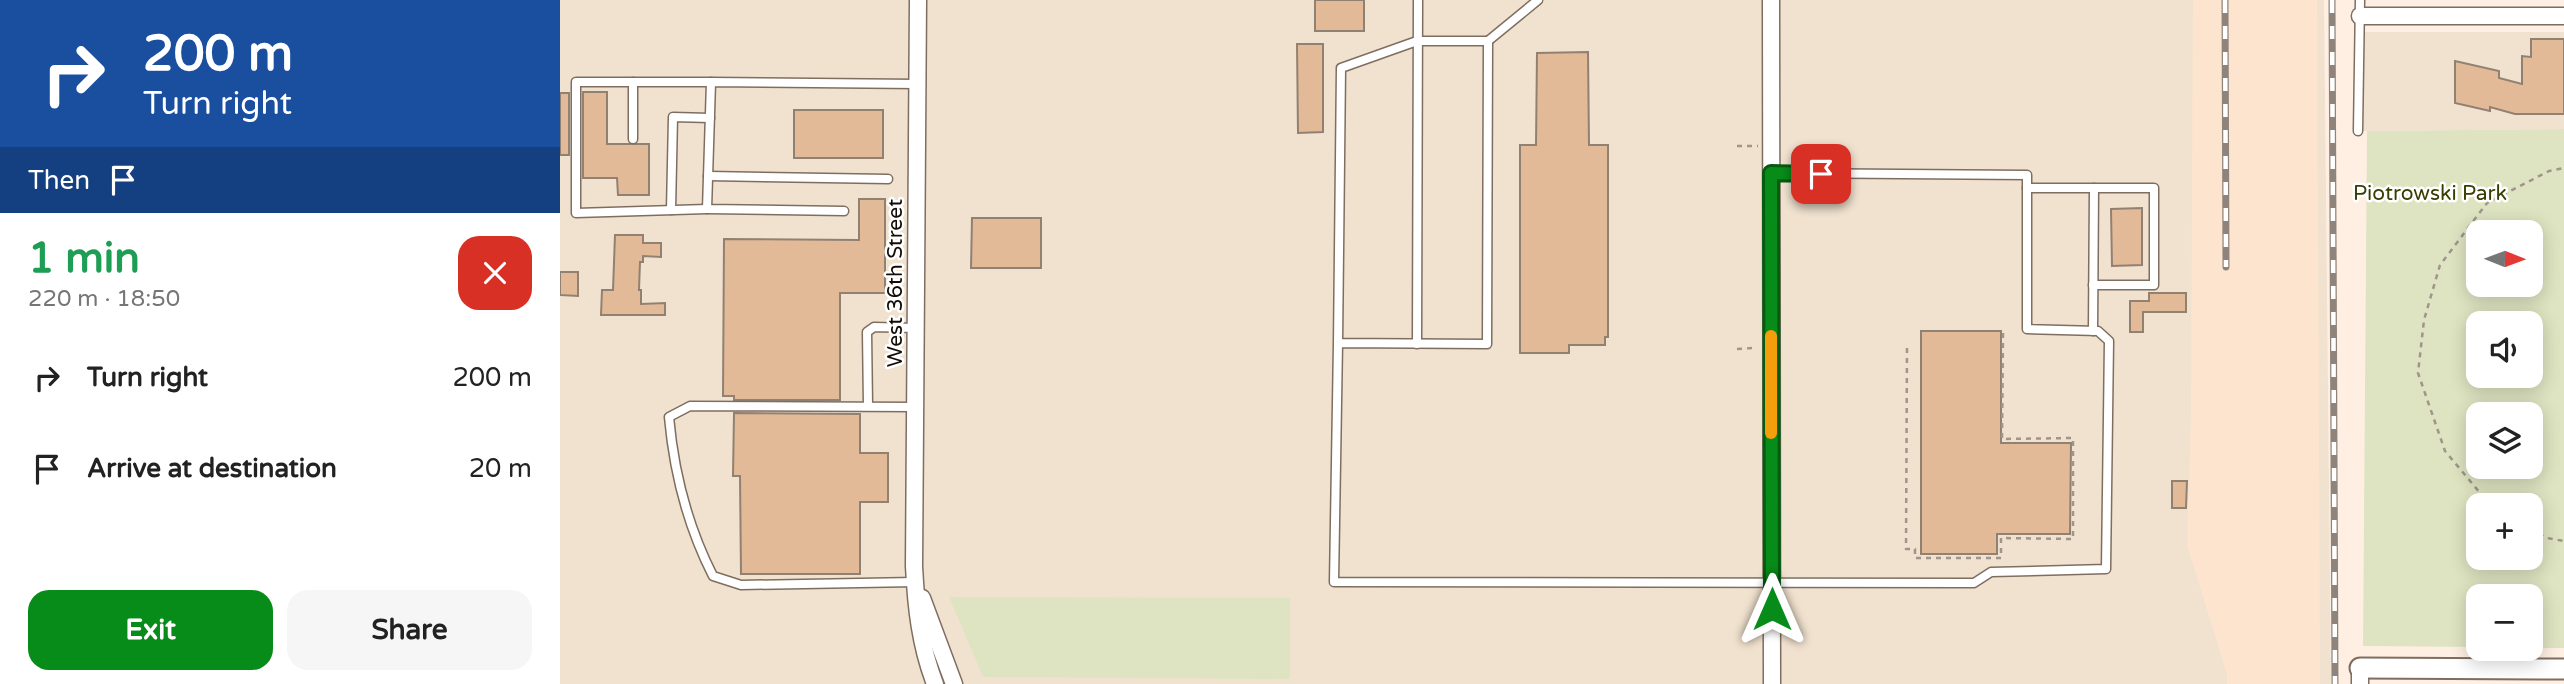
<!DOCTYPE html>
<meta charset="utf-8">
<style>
:root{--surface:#fff;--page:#f6f6f6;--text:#222;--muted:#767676;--accent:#078c19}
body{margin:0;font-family:"Varela Round",sans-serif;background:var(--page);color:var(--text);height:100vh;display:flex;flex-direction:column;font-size:26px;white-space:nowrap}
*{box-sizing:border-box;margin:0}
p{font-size:23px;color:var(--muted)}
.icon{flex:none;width:38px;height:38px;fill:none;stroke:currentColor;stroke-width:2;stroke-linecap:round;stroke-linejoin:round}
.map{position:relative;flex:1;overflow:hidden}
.drawer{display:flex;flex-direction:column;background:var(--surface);width:560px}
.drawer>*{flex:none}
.top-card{background:#1a4fa0;color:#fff;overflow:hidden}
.needle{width:46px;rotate:91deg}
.fabs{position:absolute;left:1906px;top:220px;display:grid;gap:14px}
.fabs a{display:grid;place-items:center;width:77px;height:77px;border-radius:14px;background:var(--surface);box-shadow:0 4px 18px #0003;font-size:35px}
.pin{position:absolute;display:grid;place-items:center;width:60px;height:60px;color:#fff;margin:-30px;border-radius:14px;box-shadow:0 4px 10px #0006}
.me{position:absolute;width:77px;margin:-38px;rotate:0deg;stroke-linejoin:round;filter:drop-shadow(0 0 5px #0008)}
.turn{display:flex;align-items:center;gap:24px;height:147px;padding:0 28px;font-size:32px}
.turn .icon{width:91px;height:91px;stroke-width:2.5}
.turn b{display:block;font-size:49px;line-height:60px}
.then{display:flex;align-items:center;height:66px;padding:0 28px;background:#0003;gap:14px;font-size:26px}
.round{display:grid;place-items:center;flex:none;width:74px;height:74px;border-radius:21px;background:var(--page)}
.head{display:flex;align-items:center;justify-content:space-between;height:119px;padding:0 28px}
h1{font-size:42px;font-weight:800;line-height:52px;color:#1e9e55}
.action{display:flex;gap:14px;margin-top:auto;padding:14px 28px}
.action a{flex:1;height:80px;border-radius:21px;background:var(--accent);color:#fff;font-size:28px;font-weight:800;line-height:80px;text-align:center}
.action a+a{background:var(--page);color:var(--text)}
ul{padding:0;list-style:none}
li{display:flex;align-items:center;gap:21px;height:91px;padding:0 28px}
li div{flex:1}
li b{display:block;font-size:26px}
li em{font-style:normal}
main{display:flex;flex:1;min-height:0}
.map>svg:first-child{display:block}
.industrial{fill:#f1e2cf}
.built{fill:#fde4cf}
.green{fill:#dee4c1;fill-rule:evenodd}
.building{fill:#e3ba97;stroke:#918173;stroke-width:2}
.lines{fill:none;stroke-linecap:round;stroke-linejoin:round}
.service-casing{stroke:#7e6e61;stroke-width:11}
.minor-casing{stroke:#7e6e61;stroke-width:19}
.tertiary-casing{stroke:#7e6e61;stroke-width:23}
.path{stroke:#a0948b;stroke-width:2.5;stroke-dasharray:5 5;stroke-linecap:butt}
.service{stroke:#fff;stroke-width:8}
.minor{stroke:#fff;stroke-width:16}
.tertiary{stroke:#fff;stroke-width:19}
.rail-casing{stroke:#8f847b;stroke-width:7}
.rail{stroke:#fff;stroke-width:4.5;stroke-dasharray:13;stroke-linecap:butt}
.route-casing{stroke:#055b10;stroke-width:18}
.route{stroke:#078c19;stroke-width:12}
.slow{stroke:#f59e0b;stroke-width:12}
.labels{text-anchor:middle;stroke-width:5;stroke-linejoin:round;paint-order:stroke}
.park-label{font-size:21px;fill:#383d01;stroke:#fff}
.street-label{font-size:21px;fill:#120c07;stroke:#fff}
</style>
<main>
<section class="drawer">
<div class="top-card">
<div class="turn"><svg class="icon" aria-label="right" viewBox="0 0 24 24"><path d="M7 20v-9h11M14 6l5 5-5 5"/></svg><div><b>200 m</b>Turn right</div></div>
<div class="then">Then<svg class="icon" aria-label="arrive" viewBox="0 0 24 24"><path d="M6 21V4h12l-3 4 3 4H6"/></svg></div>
</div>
<div class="head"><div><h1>1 min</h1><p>220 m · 18:50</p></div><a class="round" style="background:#d93025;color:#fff"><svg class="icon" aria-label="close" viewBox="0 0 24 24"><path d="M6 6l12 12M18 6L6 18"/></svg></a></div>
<ul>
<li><svg class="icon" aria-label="right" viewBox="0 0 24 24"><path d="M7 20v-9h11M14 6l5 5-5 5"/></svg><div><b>Turn right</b></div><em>200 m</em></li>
<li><svg class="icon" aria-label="arrive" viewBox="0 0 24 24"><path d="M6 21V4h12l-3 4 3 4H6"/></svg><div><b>Arrive at destination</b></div><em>20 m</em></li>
</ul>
<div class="action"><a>Exit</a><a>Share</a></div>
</section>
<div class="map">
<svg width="2004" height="684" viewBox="0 0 2004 684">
<rect width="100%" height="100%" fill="#ffefe3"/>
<g class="industrial">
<path d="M0 0H1764L1771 684H0Z"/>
<path d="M1800 32H2004V129L1798 131Z"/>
</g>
<path class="built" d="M1633 0H1757L1760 684H1667V674L1627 545 1631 415Z"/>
<g class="green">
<path d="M2004 129V648H1971L1970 597H1918V647L1803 646 1807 131ZM1918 233H1970V285H1918ZM1918 324H1970V376H1918ZM1918 415H1970V467H1918ZM1918 506H1970V558H1918Z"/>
<path d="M389 597 730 598V679L423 677Z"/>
</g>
<g class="building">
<rect x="755" y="0" width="49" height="31"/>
<path d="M1971 39H2004V114H1955L1930 107V111L1895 103V61L1939 71V78L1962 84V56L1971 57Z"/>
<path d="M737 44H763V132L738 133Z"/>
<path d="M1028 52 1029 145H1048V337H1045V345H1009V353H960V145H976L977 53Z"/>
<path d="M23 92H47V144H89V195H58L57 178H23Z"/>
<rect x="0" y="93" width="9" height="62"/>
<rect x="234" y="110" width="89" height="48"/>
<path d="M299 199H325V293H280V400H174V396H163L164 239 299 240Z"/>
<path d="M1582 208V265L1552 266 1551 209Z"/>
<path d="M412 218H481V268H411Z"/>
<path d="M55 235H83V243H101V257L83 256V262H80L79 290H81V304L105 303V315H41L42 290H53Z"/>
<path d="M0 272H18V296L0 295Z"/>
<path d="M1589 293H1626V312H1583V332H1570V301H1589Z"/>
<path d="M1361 331H1441V443H1511L1510 534H1437V554H1361Z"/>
<path d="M174 413 300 414V453H328V502H300V574H181L180 476H173Z"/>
<path d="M1612 481H1627L1626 508H1612Z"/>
</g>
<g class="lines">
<g class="service-casing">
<g id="service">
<path d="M928 41 978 0"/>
<path d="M1798 131 1800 0"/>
<path d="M73 139V82"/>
<path d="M148 176 328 179"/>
<path d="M1467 188H1534L1533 331"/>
<path d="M147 209 16 213V82H151"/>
<path d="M111 210 113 117 150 118"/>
<path d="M284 211 147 209 151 82 358 84"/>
<path d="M1533 285H1594V188H1534"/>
<path d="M778 343 781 68 857 41H928L927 344 778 343 774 582 1414 583 1431 572 1546 569 1549 341 1538 331 1467 329V175L1211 173"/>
<path d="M857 344 858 0"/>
<path d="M308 406 307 332 314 327 356 328"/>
<path d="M355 582 181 585 153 576C127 525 114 473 109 417L130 406 355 407"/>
</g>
</g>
<g class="minor-casing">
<g id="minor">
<path d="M358 0 354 566C356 607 360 645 375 684"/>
<path d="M1211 0 1212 684"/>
<path d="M1800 16H2004"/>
<path d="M362 598 394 684"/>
<path d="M1800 668V684"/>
</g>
</g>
<g class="tertiary-casing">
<path id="tertiary" d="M1800 668 2004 669"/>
</g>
<g class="path">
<path d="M1177 146H1198"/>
<path d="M1347 348 1346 549H1355V558H1441V538L1513 539V438L1442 439 1443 333"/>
<path d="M1177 349 1193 348"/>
<path d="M1931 506 1885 451 1858 373 1864 320 1880 265 1927 203 1989 171 2004 168"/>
<path d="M1970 529 1987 538 2004 541"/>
</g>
<use href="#service" class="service"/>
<use href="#minor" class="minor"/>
<use href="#tertiary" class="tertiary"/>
<g class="rail-casing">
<g id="rail">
<path d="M1665 0 1666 267"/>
<path d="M1772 0 1775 684"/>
</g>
</g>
<use href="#rail" class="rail"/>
</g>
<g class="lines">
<g class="route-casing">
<path id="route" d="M1212 609 1211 173 1261 174"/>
</g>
<use href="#route" class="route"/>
<path class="slow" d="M1211 336V433"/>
</g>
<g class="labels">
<g class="park-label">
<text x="1870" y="200">Piotrowski Park</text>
</g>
<g class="street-label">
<text transform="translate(335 283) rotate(-90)" y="7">West 36th Street</text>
</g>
</g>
</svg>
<div class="fabs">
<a><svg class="needle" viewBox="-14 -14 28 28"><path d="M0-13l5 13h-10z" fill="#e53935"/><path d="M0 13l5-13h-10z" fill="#767676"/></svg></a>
<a><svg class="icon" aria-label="sound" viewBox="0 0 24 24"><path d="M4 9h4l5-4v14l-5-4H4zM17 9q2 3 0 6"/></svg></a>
<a><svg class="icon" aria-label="layers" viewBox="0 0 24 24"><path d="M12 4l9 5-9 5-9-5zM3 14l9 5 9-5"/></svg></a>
<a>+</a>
<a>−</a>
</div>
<div class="pin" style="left:1261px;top:174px;background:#d93025"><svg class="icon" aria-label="arrive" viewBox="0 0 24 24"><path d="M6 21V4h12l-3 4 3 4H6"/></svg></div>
<svg class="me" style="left:1212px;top:609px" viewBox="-20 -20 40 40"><path d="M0-17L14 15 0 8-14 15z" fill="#078c19" stroke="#fff" stroke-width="4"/></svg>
</div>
</main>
